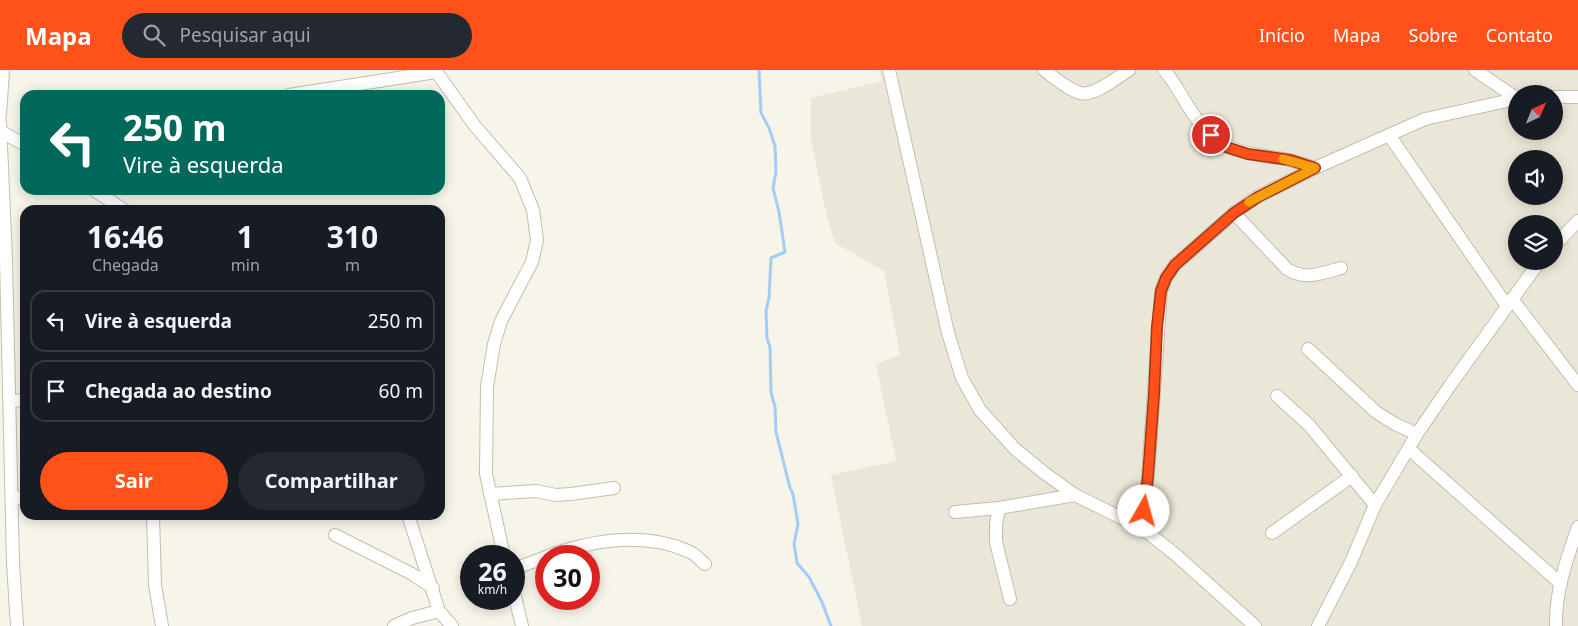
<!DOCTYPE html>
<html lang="pt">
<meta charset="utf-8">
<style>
:root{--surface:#171b24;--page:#242831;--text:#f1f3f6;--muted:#9ea1a6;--line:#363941;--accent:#ff5119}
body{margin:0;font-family:"Noto Sans",sans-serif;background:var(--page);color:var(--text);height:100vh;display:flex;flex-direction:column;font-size:19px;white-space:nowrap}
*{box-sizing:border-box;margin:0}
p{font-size:16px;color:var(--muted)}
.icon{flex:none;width:28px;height:28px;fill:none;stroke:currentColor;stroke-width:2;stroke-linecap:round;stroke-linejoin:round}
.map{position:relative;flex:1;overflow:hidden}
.panel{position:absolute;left:20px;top:135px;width:425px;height:315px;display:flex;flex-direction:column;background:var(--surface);border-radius:15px;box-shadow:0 2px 12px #0003}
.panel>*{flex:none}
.top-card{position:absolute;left:20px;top:20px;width:425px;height:105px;border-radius:15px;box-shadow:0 2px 12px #0003;background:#00695c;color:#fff;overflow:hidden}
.needle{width:32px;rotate:44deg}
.controls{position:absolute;left:1508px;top:15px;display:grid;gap:10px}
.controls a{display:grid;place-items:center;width:55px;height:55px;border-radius:50%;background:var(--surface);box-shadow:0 2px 12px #0003;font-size:25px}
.speed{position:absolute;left:460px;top:475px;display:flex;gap:10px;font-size:25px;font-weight:700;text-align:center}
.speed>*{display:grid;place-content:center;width:65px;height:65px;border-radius:50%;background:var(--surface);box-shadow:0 2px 12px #0003;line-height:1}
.speed small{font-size:12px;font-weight:400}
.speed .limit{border:8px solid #d22;background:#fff;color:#111}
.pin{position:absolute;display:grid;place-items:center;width:42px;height:42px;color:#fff;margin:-21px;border:2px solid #fff;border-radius:50%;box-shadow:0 1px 5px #0007}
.me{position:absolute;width:55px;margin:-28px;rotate:7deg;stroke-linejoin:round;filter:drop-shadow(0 0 4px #0008)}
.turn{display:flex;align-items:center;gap:18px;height:105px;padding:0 20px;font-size:22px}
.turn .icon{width:65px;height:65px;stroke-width:2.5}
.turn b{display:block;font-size:35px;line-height:42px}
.eta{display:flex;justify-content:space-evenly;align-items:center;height:85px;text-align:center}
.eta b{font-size:30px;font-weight:700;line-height:35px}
.cta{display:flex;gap:10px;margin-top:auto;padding:10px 20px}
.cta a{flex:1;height:58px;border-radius:30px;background:var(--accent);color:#fff;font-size:20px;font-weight:700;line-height:58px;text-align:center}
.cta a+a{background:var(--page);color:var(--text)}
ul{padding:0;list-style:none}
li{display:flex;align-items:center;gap:15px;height:62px;margin:0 10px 8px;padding:0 10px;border:2px solid var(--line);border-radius:15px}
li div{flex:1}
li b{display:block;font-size:19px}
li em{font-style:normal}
header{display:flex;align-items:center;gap:30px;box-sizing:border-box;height:70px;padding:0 25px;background:var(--accent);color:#fff}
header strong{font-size:24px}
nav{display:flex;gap:28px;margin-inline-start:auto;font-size:18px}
.search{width:350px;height:45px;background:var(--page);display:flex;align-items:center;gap:12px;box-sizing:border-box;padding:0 18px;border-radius:28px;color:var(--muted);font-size:19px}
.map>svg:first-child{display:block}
.residential{fill:#ebe7d8;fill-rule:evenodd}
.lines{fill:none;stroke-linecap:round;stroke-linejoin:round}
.stream{stroke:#a1cdf9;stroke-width:3}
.minor-casing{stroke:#c4beab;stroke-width:14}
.minor{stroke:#fff;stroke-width:12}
.route-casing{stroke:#a63510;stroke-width:12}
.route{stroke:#ff5119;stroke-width:9}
.slow{stroke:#f59e0b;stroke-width:9}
</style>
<header>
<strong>Mapa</strong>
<div class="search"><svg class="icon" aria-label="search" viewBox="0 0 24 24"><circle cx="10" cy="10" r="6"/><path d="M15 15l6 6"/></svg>Pesquisar aqui</div>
<nav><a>Início</a><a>Mapa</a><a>Sobre</a><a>Contato</a></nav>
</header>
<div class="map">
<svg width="1578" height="556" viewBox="0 0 1578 556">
<rect width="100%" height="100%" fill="#f7f4ea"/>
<path class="residential" d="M879 0H1578V556H862L831 405 896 391 876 294 900 285 884 201 835 173 826 142 811 71V28L882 11ZM1516 24H1554V61H1516ZM1516 89H1554V126H1516ZM1516 154H1554V191H1516Z"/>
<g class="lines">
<path class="stream" d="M759 0 761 43 769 58 775 76 776 102 773 118 779 142 785 182 771 188 769 228 766 241 767 268 770 277 771 322 775 337 776 362 790 418 793 424 798 454 794 474 797 493 809 507 822 532 831 556"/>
<g class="minor-casing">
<g id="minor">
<path d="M435 0 475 56 520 108 533 140 537 170 532 192 501 251 494 274 487 317 486 404 504 486"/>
<path d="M889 0 948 263 962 308 980 340 1015 379 1043 402 1075 425 1142 458 1176 485 1255 556"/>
<path d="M1044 0C1055 8 1067 19 1080 23 1093 27 1118 7 1129 0"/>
<path d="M1164 0C1178 16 1186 36 1199 52 1228 86 1248 82 1289 90 1297 92 1306 95 1315 98"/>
<path d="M1475 0 1516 28"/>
<path d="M289 25 436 2"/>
<path d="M1554 27H1578"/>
<path d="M0 45 3 0"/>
<path d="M0 52 6 189 13 493 17 556"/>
<path d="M0 61 25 75"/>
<path d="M1389 65 1507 236"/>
<path d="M94 120 124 140"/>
<path d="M1234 143 1287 199C1305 211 1322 203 1341 198"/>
<path d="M1554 176 1578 151"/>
<path d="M1512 229 1578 315"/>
<path d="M1308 279 1376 342 1395 354 1417 364"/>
<path d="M1277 326 1309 355 1375 435"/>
<path d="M10 331 25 330"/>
<path d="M1409 379 1561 514"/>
<path d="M490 424 536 421 556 425 571 424 614 418"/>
<path d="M12 426 25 429"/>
<path d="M999 438 996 454V472L1010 529"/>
<path d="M955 442 999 438 1075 425"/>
<path d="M153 445 155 515 162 556"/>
<path d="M408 445 439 541 452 556"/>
<path d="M1142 458 1148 406 1161 221 1166 208 1175 195 1234 143 1257 127 1315 98 1425 49 1516 29"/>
<path d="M1272 463 1352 406"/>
<path d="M335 465 412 504 433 518"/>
<path d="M548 486C593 470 644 461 690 482 695 484 700 490 705 494"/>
<path d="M514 499 546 487"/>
<path d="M514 523 522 556"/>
<path d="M394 556 412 548 439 541"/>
<path d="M1318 556 1351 492 1375 435 1417 364 1451 314 1540 191"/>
<path d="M1556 556C1555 522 1567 488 1578 457"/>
</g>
</g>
<use href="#minor" class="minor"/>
</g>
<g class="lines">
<g class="route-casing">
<path id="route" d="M1144 441 1148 406 1154 324 1157 257 1161 221 1166 208 1175 195 1234 143 1258 127 1315 98 1290 90 1248 84 1226 77 1211 65"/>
</g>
<use href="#route" class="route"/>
<path class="slow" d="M1249 132 1315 98 1283 89"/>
</g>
</svg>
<div class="controls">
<a><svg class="needle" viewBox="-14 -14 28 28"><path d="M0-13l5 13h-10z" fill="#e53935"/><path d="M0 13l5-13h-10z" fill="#9ea1a6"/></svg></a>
<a><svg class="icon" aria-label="sound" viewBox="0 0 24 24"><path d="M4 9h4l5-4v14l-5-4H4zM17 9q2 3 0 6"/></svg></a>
<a><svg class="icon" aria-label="layers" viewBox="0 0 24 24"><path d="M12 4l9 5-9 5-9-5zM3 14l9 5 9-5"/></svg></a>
</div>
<div class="speed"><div>26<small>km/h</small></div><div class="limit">30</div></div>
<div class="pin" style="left:1211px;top:65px;background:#d93025"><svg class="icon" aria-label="arrive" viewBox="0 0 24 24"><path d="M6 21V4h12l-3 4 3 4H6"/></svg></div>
<svg class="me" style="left:1144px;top:441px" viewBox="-20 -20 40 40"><circle r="19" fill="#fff"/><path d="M0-13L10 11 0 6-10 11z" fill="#ff5119"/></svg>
<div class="top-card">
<div class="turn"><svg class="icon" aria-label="left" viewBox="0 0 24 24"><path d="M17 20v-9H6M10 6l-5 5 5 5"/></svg><div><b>250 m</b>Vire à esquerda</div></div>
</div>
<section class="panel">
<div class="eta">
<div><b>16:46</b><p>Chegada</p></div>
<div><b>1</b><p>min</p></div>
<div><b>310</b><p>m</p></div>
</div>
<ul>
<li><svg class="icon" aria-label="left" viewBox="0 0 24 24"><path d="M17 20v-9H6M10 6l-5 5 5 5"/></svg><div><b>Vire à esquerda</b></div><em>250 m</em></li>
<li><svg class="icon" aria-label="arrive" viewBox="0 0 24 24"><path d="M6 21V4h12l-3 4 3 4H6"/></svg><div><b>Chegada ao destino</b></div><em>60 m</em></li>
</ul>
<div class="cta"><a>Sair</a><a>Compartilhar</a></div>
</section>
</div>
